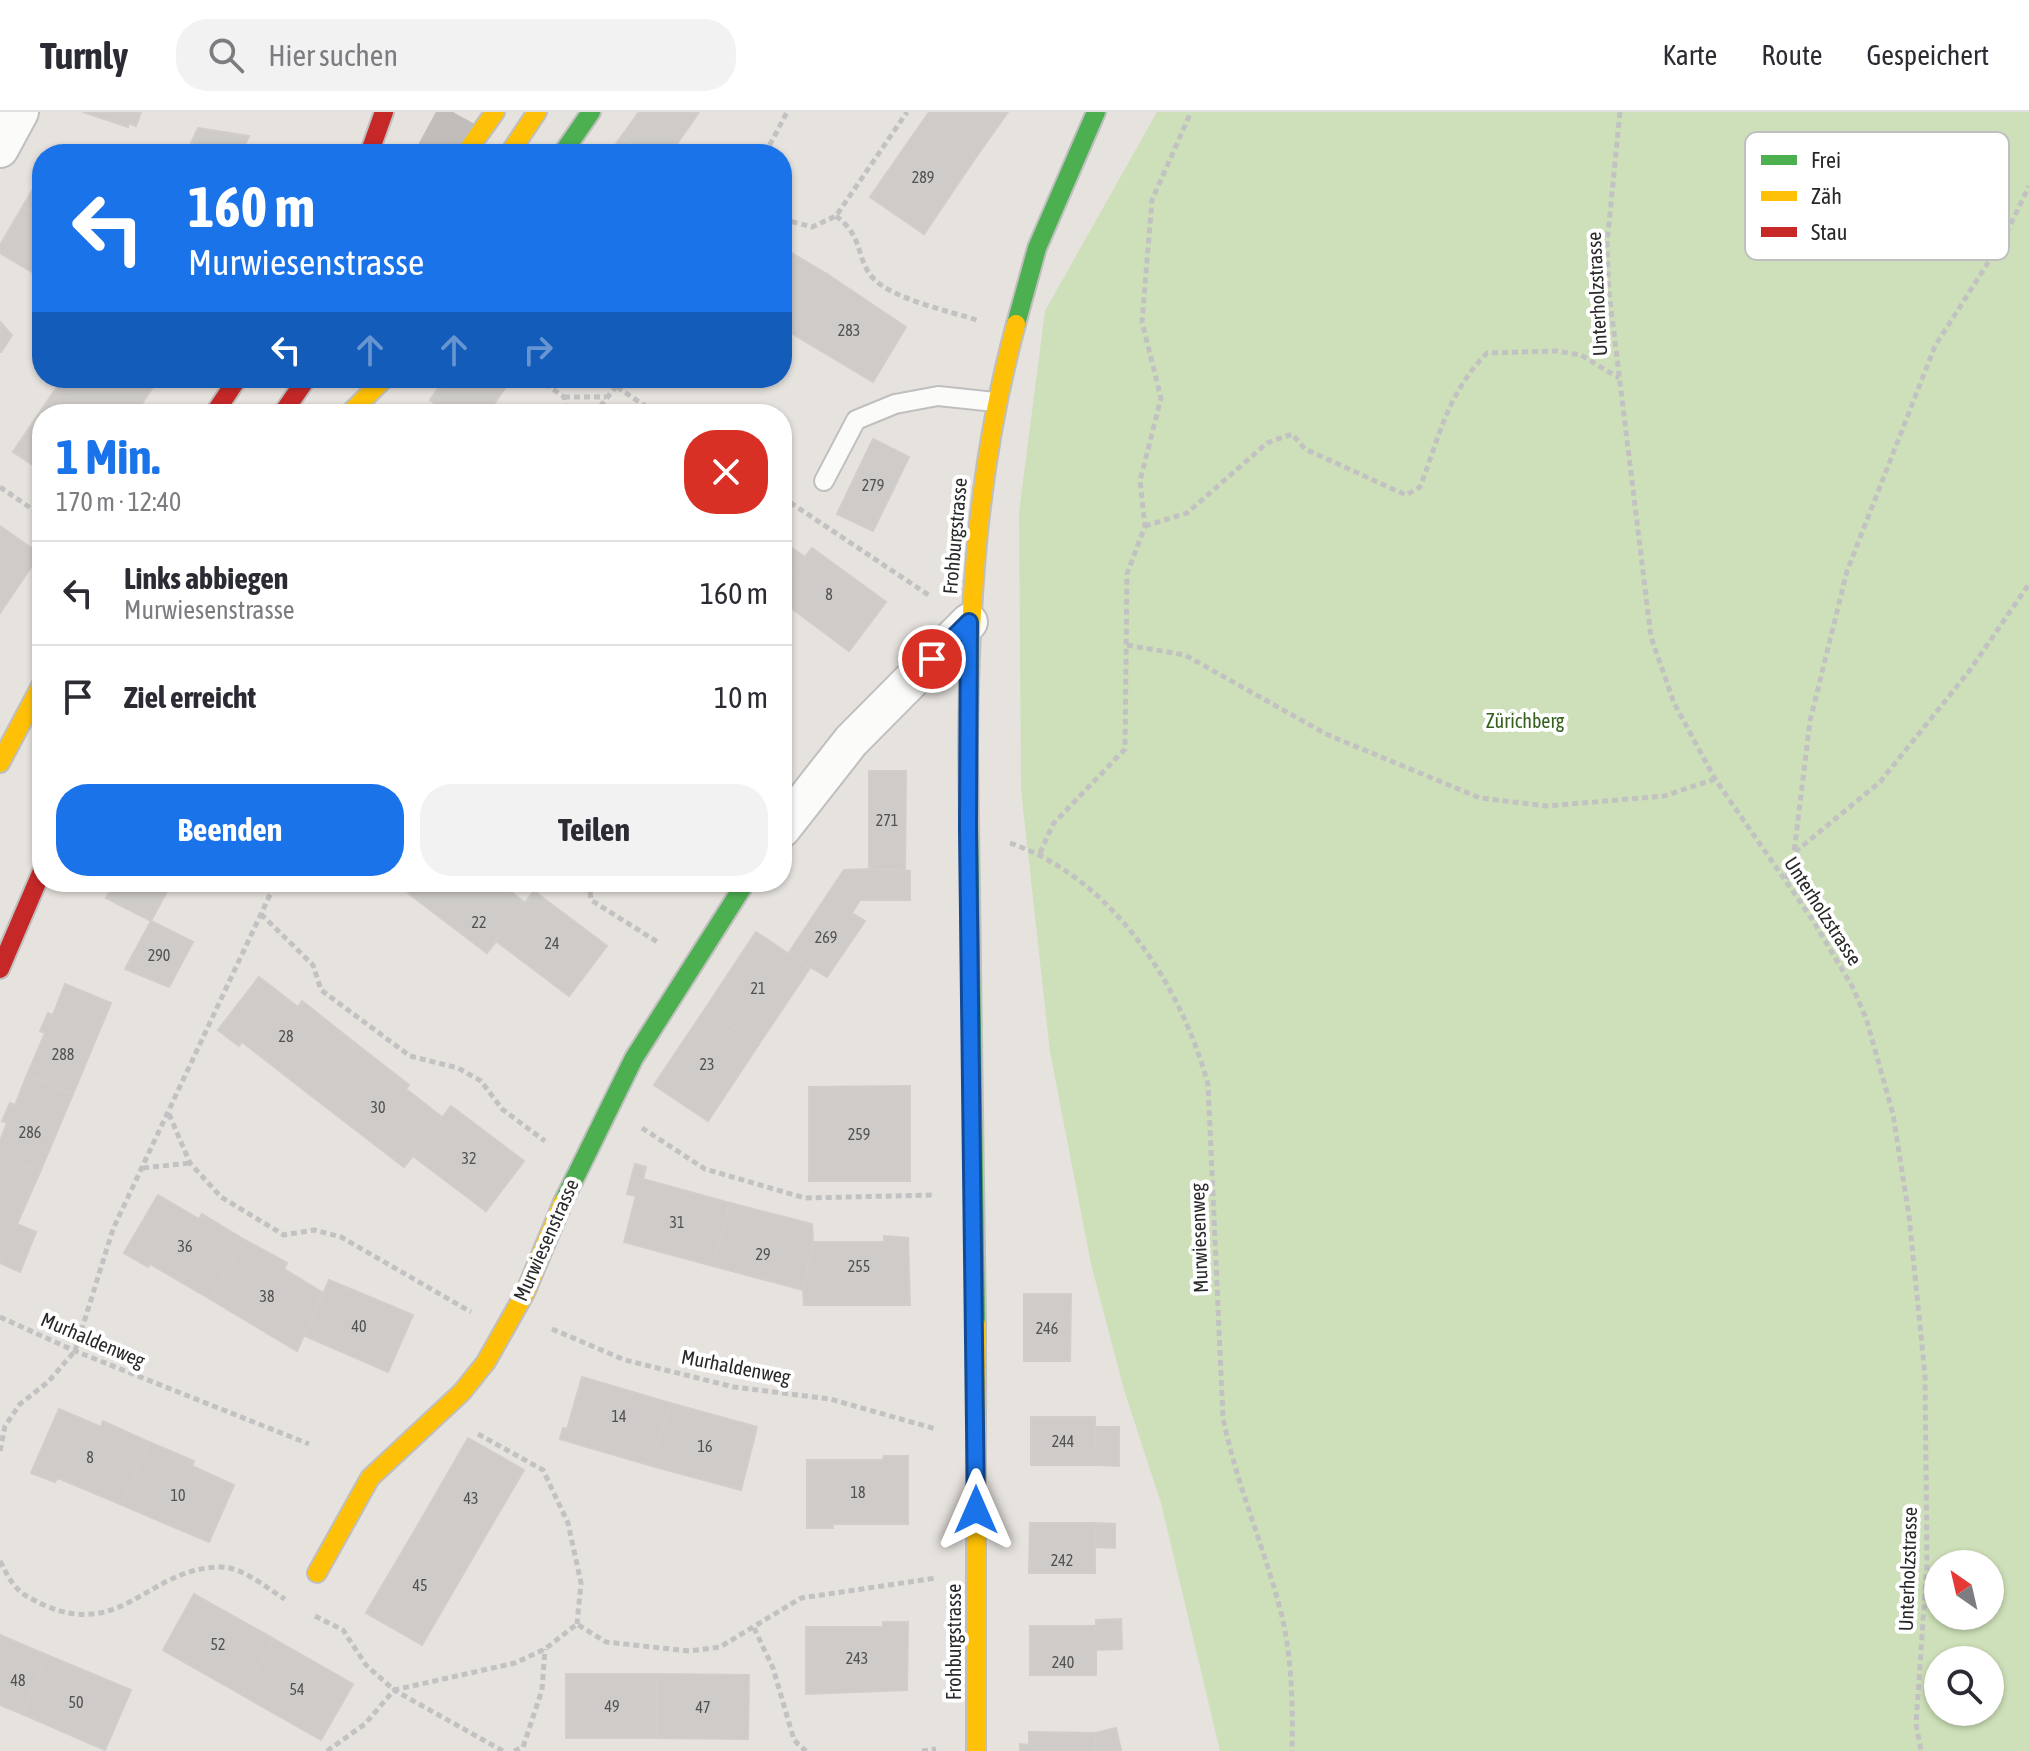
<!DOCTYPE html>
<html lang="de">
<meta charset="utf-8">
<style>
:root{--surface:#fff;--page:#f2f2f3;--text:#2b2b33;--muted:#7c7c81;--line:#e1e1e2;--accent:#1a73e8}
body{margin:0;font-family:"Asap Condensed",sans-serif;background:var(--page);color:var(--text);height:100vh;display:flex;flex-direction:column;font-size:30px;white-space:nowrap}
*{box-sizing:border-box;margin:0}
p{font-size:26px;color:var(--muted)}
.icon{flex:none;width:44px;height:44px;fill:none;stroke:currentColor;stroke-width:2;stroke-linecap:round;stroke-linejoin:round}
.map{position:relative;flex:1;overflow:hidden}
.panel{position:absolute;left:32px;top:292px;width:760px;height:488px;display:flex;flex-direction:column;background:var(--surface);border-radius:32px;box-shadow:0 2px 6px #0004}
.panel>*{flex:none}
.guide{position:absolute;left:32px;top:32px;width:760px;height:244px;border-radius:32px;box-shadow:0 2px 6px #0004;background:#1a73e8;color:#fff;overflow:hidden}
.needle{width:52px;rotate:326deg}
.controls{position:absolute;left:1924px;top:1438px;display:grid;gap:16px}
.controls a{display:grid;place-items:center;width:80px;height:80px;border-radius:50%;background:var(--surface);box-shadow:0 2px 6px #0004;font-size:40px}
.pin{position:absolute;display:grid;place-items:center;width:68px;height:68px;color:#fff;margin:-34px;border:4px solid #fff;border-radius:50%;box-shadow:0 2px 8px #0007}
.me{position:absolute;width:88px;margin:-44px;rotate:0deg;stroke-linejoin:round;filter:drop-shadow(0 0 6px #0008)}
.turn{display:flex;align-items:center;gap:28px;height:168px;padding:0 24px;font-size:36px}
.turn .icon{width:104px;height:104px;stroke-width:2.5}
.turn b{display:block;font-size:56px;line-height:68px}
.lanes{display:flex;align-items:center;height:76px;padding:0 24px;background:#0003;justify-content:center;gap:40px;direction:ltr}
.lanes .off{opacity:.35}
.round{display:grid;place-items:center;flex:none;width:84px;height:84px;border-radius:32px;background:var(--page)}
.summary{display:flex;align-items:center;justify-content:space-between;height:136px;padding:0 24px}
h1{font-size:48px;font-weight:700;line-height:60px;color:var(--accent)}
.primary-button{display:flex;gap:16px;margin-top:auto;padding:16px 24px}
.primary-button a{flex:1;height:92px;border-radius:32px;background:var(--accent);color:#fff;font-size:32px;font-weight:700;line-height:92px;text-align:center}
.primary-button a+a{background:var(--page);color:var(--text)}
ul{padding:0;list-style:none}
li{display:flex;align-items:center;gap:24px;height:104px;padding:0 24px;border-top:2px solid var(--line)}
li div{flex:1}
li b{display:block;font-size:30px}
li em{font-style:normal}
header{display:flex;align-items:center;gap:48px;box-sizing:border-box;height:112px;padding:0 40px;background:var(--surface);border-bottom:2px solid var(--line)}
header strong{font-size:38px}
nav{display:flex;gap:44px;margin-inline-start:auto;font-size:28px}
.search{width:560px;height:72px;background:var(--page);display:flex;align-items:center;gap:20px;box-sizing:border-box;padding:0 28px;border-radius:32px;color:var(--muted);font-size:30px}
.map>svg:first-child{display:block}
.green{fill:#cee0b9;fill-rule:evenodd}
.building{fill:#cecbc8;stroke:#d1ceca;stroke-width:2}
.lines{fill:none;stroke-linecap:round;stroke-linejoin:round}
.highway-tunnel{stroke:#c0bdba;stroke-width:44;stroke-dasharray:44 22;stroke-linecap:butt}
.lane-casing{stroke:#c0bfbf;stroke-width:22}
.street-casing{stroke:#c0bfbf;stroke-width:40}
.fast-casing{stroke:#c0bfbf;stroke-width:22}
.slow-casing{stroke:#c0bfbf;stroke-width:22}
.jam-casing{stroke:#c0bfbf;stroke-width:22}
.path{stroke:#c3c2c2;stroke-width:5;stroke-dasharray:6 4;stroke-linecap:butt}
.lane{stroke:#fbfbfa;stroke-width:18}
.street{stroke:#fbfbfa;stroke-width:36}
.fast{stroke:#4caf50;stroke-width:18}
.slow{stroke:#ffc107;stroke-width:18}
.jam{stroke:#c62828;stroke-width:18}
.route-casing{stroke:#114b97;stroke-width:20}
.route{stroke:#1a73e8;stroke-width:14}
.labels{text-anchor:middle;stroke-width:8;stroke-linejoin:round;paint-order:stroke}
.number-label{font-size:16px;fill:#535252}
.street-label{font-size:20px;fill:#292929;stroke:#fff}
.park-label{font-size:20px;fill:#35611d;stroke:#fff}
.key{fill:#fff;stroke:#bfbfbf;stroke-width:2}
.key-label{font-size:22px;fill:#292929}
</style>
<header>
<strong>Turnly</strong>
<div class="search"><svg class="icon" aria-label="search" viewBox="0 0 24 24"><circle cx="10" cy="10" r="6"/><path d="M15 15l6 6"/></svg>Hier suchen</div>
<nav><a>Karte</a><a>Route</a><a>Gespeichert</a></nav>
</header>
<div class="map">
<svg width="2029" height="1639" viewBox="0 0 2029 1639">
<rect width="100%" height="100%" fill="#e6e2de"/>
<path class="green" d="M1157 0H2029V1639H1220L1161 1391 1124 1278 1091 1152 1050 940 1021 678 1019 400 1045 199ZM1938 1452H1990V1504H1938ZM1938 1548H1990V1600H1938Z"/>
<g class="building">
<path d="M83 0H141L136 14 129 11 128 15Z"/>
<path d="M639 0H699L670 42H645L621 25Z"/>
<path d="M929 0H1008L976 45 923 9Z"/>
<path d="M923 9 976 45 924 122 870 85Z"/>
<path d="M198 16 249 24 241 42H186Z"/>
<path d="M621 25 645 42H609Z"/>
<path d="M42 62V105L23 94Z"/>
<path d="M23 94 42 105V166L0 141V133Z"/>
<path d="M785 137 827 162 791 221 782 216Z"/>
<path d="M827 162 906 215 873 270 791 221Z"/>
<path d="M0 210 12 223 1 240H0Z"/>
<path d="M63 266H147L155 272 135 302H42V359L13 340Z"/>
<path d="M452 266H491L505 276 487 302H427L434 291 430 288 441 272 445 275Z"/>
<path d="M873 327 909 345 873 419 837 402Z"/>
<path d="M0 414 40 442 0 501Z"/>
<path d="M782 429 805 445 782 476Z"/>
<path d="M812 436 886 490 849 539 782 489V476Z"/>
<path d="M869 659H906L905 757H869Z"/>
<path d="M869 757 910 759V788H860L852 801 865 809 827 865 788 842 844 758Z"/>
<path d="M115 770H172L151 809 106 786Z"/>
<path d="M416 770H499L525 791 487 841 408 781Z"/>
<path d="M534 779 607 834 569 884 496 829Z"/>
<path d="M151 809 193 830 169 875 125 857Z"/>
<path d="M756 820 810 856 759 932 705 897Z"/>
<path d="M259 865 298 895 302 889 355 931 313 985 242 930 239 934 218 918Z"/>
<path d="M65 872 111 891 73 982 27 963 45 921 40 919 48 901 53 903Z"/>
<path d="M705 897 759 932 708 1009 654 973Z"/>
<path d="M355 931 409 973 406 977 443 1006 404 1055 313 985Z"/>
<path d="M27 963 73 982 40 1060 0 1043V1029L7 1011 2 1009 10 991 15 993Z"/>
<path d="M910 974V1069H809V975Z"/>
<path d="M451 994 524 1049 486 1099 413 1044Z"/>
<path d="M0 1043 40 1060 17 1112 36 1120 20 1160 0 1151Z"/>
<path d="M635 1052 646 1055 643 1067 730 1091 713 1154 624 1130 636 1084 627 1082Z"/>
<path d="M158 1083 199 1107 202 1102 245 1128 210 1187 150 1152 148 1155 124 1141Z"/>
<path d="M730 1091 812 1112 813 1130 803 1178 713 1154Z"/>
<path d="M884 1124 908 1126 910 1193H804L803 1178 813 1130H884Z"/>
<path d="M245 1128 287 1151 284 1157 323 1181 297 1239 210 1187Z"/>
<path d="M329 1168 413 1203 388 1260 305 1224Z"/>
<path d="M1024 1182H1071L1070 1249H1024Z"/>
<path d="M582 1265 670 1291 652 1354 560 1327 563 1316 567 1317Z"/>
<path d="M670 1291 757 1315 741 1378 652 1354Z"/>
<path d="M59 1297 101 1315 103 1309 149 1330 122 1393 58 1366 55 1370 31 1361Z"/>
<path d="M1031 1305H1095L1096 1353H1031Z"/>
<path d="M1096 1315H1119V1354L1096 1353Z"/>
<path d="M468 1326 524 1358 473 1445 418 1413Z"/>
<path d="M149 1330 194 1349 192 1354 234 1373 209 1430 122 1393Z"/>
<path d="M884 1344H908V1412H833V1416H807V1348H883Z"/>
<path d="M1030 1411H1095V1461H1029Z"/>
<path d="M1095 1411 1115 1412V1436L1095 1435Z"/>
<path d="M418 1413 473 1445 422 1533 366 1501Z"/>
<path d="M194 1482 274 1527 242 1583 163 1538Z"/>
<path d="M1121 1507 1122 1537 1096 1538V1508Z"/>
<path d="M883 1510H908L907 1578 806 1582V1515H883Z"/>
<rect x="1030" y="1514" width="66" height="49"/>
<path d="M0 1523 47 1543 22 1602 0 1593Z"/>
<path d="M274 1527 353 1572 321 1628 242 1583Z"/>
<path d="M47 1543 131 1578 105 1638 22 1602Z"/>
<rect x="566" y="1562" width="91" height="64"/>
<path d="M657 1562 749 1563 748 1627 657 1626Z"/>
<path d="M1116 1616 1121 1638 1095 1639V1621Z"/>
<path d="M1029 1620 1095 1621V1639H1020V1632L1029 1633Z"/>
</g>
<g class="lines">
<path class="highway-tunnel" d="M438 42 461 0"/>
<g class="lane-casing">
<path id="lane" d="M824 369 856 308 895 292 938 284 995 290"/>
</g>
<g class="street-casing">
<g id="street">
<path d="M0 37 20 0"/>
<path d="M782 717 851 629 969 510"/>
</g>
</g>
<g class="fast-casing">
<g id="fast">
<path d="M562 42 591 0"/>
<path d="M1016 212 1037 136 1096 0"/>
<path d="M968 639 976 1212"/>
<path d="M563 1090 634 946 746 770"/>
</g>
</g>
<g class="slow-casing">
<g id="slow">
<path d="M465 42 495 0"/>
<path d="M509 42 537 0"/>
<path d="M349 302 385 266"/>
<path d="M968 639C969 492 977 355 1016 212"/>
<path d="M0 651 42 572"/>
<path d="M976 1212V1639"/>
<path d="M317 1461 370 1366 462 1280 486 1250 525 1181 563 1090"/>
</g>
</g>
<g class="jam-casing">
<g id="jam">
<path d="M369 42 384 0"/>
<path d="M214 302 238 266"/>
<path d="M282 302 307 266"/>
<path d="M0 857 42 759"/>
</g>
</g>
<g class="path">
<path d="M1620 0 1607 132 1609 180 1651 525 1674 591 1715 667 1812 807 1852 874 1866 906 1893 1002 1909 1104 1925 1263 1927 1450 1916 1612 1921 1639"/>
<path d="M765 42 787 0"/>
<path d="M836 104C865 126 855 146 873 166 892 187 949 199 977 208"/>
<path d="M782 107 812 115 836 104 907 0"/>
<path d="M537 266 564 285 567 302"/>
<path d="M617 275 657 302"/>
<path d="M564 285H606"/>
<path d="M594 302 623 266"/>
<path d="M0 375 42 404"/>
<path d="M782 385 930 484"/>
<path d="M1145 414 1187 401 1267 331 1292 322 1305 337 1406 383 1420 375C1440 323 1447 282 1487 241L1556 239 1581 243 1619 266"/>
<path d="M1127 533 1185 543 1326 622 1480 686 1547 694 1664 684 1715 667"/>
<path d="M1010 731C1112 766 1180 871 1208 972L1223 1306C1236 1370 1262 1430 1279 1493 1292 1539 1293 1592 1292 1639"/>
<path d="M1795 740 1880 670 1970 558 2029 472"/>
<path d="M1040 741 1053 712 1125 637 1127 462 1145 414 1140 369 1161 286 1142 210 1152 88 1191 0"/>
<path d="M1786 767 1794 741 1810 609 1847 459 1935 234 2005 124 2029 74"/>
<path d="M589 770 591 788 659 831"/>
<path d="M261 802 313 853 321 878 410 944 458 956 481 969 502 997 545 1029"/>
<path d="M169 1002 190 1051 221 1085 284 1123 314 1118 341 1125 471 1200"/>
<path d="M642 1016 705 1057 805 1086 935 1083"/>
<path d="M143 1056 190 1051"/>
<path d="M0 1205 75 1239 309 1332"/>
<path d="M552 1217 625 1248 734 1275 830 1287 936 1317"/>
<path d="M478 1322 543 1358 568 1411 581 1471 577 1512"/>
<path d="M0 1339 5 1314 20 1292 48 1270 75 1239 113 1117 276 770"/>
<path d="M0 1449C14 1477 18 1481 46 1494 123 1526 148 1457 219 1455 242 1454 266 1476 285 1487"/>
<path d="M315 1504 343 1518 366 1553 394 1578 515 1551 545 1537 577 1512 606 1530 689 1539 720 1535 801 1486 936 1466"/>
<path d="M754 1516 773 1556 794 1628 806 1639"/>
<path d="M327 1639 365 1612 394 1578 503 1639"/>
<path d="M514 1639 523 1635 542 1578 545 1537"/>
<path d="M922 1639 936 1637"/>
</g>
<use href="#lane" class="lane"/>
<use href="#street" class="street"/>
<use href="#fast" class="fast"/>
<use href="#slow" class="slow"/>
<use href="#jam" class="jam"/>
</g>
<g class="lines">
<g class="route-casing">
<path id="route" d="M932 547 969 510 968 716 976 1398"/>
</g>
<use href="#route" class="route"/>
</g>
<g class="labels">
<g class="number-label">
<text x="923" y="71">289</text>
<text x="849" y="224">283</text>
<text x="873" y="379">279</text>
<text x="829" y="488">8</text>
<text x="887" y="714">271</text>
<text x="479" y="816">22</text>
<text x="826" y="831">269</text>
<text x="552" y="837">24</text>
<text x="159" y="849">290</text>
<text x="758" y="882">21</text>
<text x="286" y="930">28</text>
<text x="63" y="948">288</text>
<text x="707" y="958">23</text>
<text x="378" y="1001">30</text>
<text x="30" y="1026">286</text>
<text x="859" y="1028">259</text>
<text x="469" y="1052">32</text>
<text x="677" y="1116">31</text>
<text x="185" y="1140">36</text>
<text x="763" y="1148">29</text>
<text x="859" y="1160">255</text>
<text x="267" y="1190">38</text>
<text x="359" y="1220">40</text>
<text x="1047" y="1222">246</text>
<text x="619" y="1310">14</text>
<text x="1063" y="1335">244</text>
<text x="705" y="1340">16</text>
<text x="90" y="1351">8</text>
<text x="858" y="1386">18</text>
<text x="178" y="1389">10</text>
<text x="471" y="1392">43</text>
<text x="1062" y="1454">242</text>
<text x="420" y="1479">45</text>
<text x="218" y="1538">52</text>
<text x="857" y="1552">243</text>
<text x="1063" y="1556">240</text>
<text x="18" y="1574">48</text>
<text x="297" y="1583">54</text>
<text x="76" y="1596">50</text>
<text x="612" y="1600">49</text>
<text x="703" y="1601">47</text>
</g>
<g class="street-label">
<text transform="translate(1597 182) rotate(-93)" y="7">Unterholzstrasse</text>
<text transform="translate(955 424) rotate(-85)" y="7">Frohburgstrasse</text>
<text transform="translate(1823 799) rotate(57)" y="7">Unterholzstrasse</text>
<text transform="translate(1199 1126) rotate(-92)" y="7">Murwiesenweg</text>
<text transform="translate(546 1128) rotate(-66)" y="7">Murwiesenstrasse</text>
<text transform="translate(93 1228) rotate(23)" y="7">Murhaldenweg</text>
<text transform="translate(736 1255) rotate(11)" y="7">Murhaldenweg</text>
<text transform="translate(1908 1457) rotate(-88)" y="7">Unterholzstrasse</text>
<text transform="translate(954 1530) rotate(-90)" y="7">Frohburgstrasse</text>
</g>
<g class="park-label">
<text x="1525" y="616">Zürichberg</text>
</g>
</g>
<rect x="1745" y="20" width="264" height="128" rx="12" class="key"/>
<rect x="1761" y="43" width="36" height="10" fill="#4caf50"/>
<rect x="1761" y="79" width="36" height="10" fill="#ffc107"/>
<rect x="1761" y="115" width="36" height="10" fill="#c62828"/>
<g class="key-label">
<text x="1811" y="56">Frei</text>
<text x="1811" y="92">Zäh</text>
<text x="1811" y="128">Stau</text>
</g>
</svg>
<div class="controls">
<a><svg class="needle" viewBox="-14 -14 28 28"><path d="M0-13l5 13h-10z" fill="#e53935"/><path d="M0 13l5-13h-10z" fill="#7c7c81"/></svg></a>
<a><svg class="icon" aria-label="search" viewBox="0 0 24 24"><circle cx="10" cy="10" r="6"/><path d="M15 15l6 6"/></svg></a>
</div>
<div class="pin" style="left:932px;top:547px;background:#d93025"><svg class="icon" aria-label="arrive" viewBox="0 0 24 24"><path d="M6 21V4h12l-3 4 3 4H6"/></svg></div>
<svg class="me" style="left:976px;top:1398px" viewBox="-20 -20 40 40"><path d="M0-17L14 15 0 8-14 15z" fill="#1a73e8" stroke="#fff" stroke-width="4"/></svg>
<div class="guide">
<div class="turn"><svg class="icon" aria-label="left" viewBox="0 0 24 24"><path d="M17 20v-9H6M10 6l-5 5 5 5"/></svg><div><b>160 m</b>Murwiesenstrasse</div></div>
<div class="lanes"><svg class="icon" aria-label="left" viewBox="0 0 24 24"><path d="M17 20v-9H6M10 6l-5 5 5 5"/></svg><svg class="icon off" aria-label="ahead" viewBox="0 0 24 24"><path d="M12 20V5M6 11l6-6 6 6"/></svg><svg class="icon off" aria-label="ahead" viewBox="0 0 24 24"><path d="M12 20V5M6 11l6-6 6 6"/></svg><svg class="icon off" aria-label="right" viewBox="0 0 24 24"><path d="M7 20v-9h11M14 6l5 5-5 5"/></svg></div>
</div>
<section class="panel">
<div class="summary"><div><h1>1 Min.</h1><p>170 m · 12:40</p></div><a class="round" style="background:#d93025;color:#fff"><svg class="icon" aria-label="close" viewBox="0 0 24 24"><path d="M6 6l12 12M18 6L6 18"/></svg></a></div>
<ul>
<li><svg class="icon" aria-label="left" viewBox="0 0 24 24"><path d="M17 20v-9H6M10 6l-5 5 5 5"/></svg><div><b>Links abbiegen</b><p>Murwiesenstrasse</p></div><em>160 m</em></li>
<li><svg class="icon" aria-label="arrive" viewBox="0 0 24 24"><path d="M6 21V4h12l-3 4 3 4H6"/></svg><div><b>Ziel erreicht</b></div><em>10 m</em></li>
</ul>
<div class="primary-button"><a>Beenden</a><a>Teilen</a></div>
</section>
</div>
